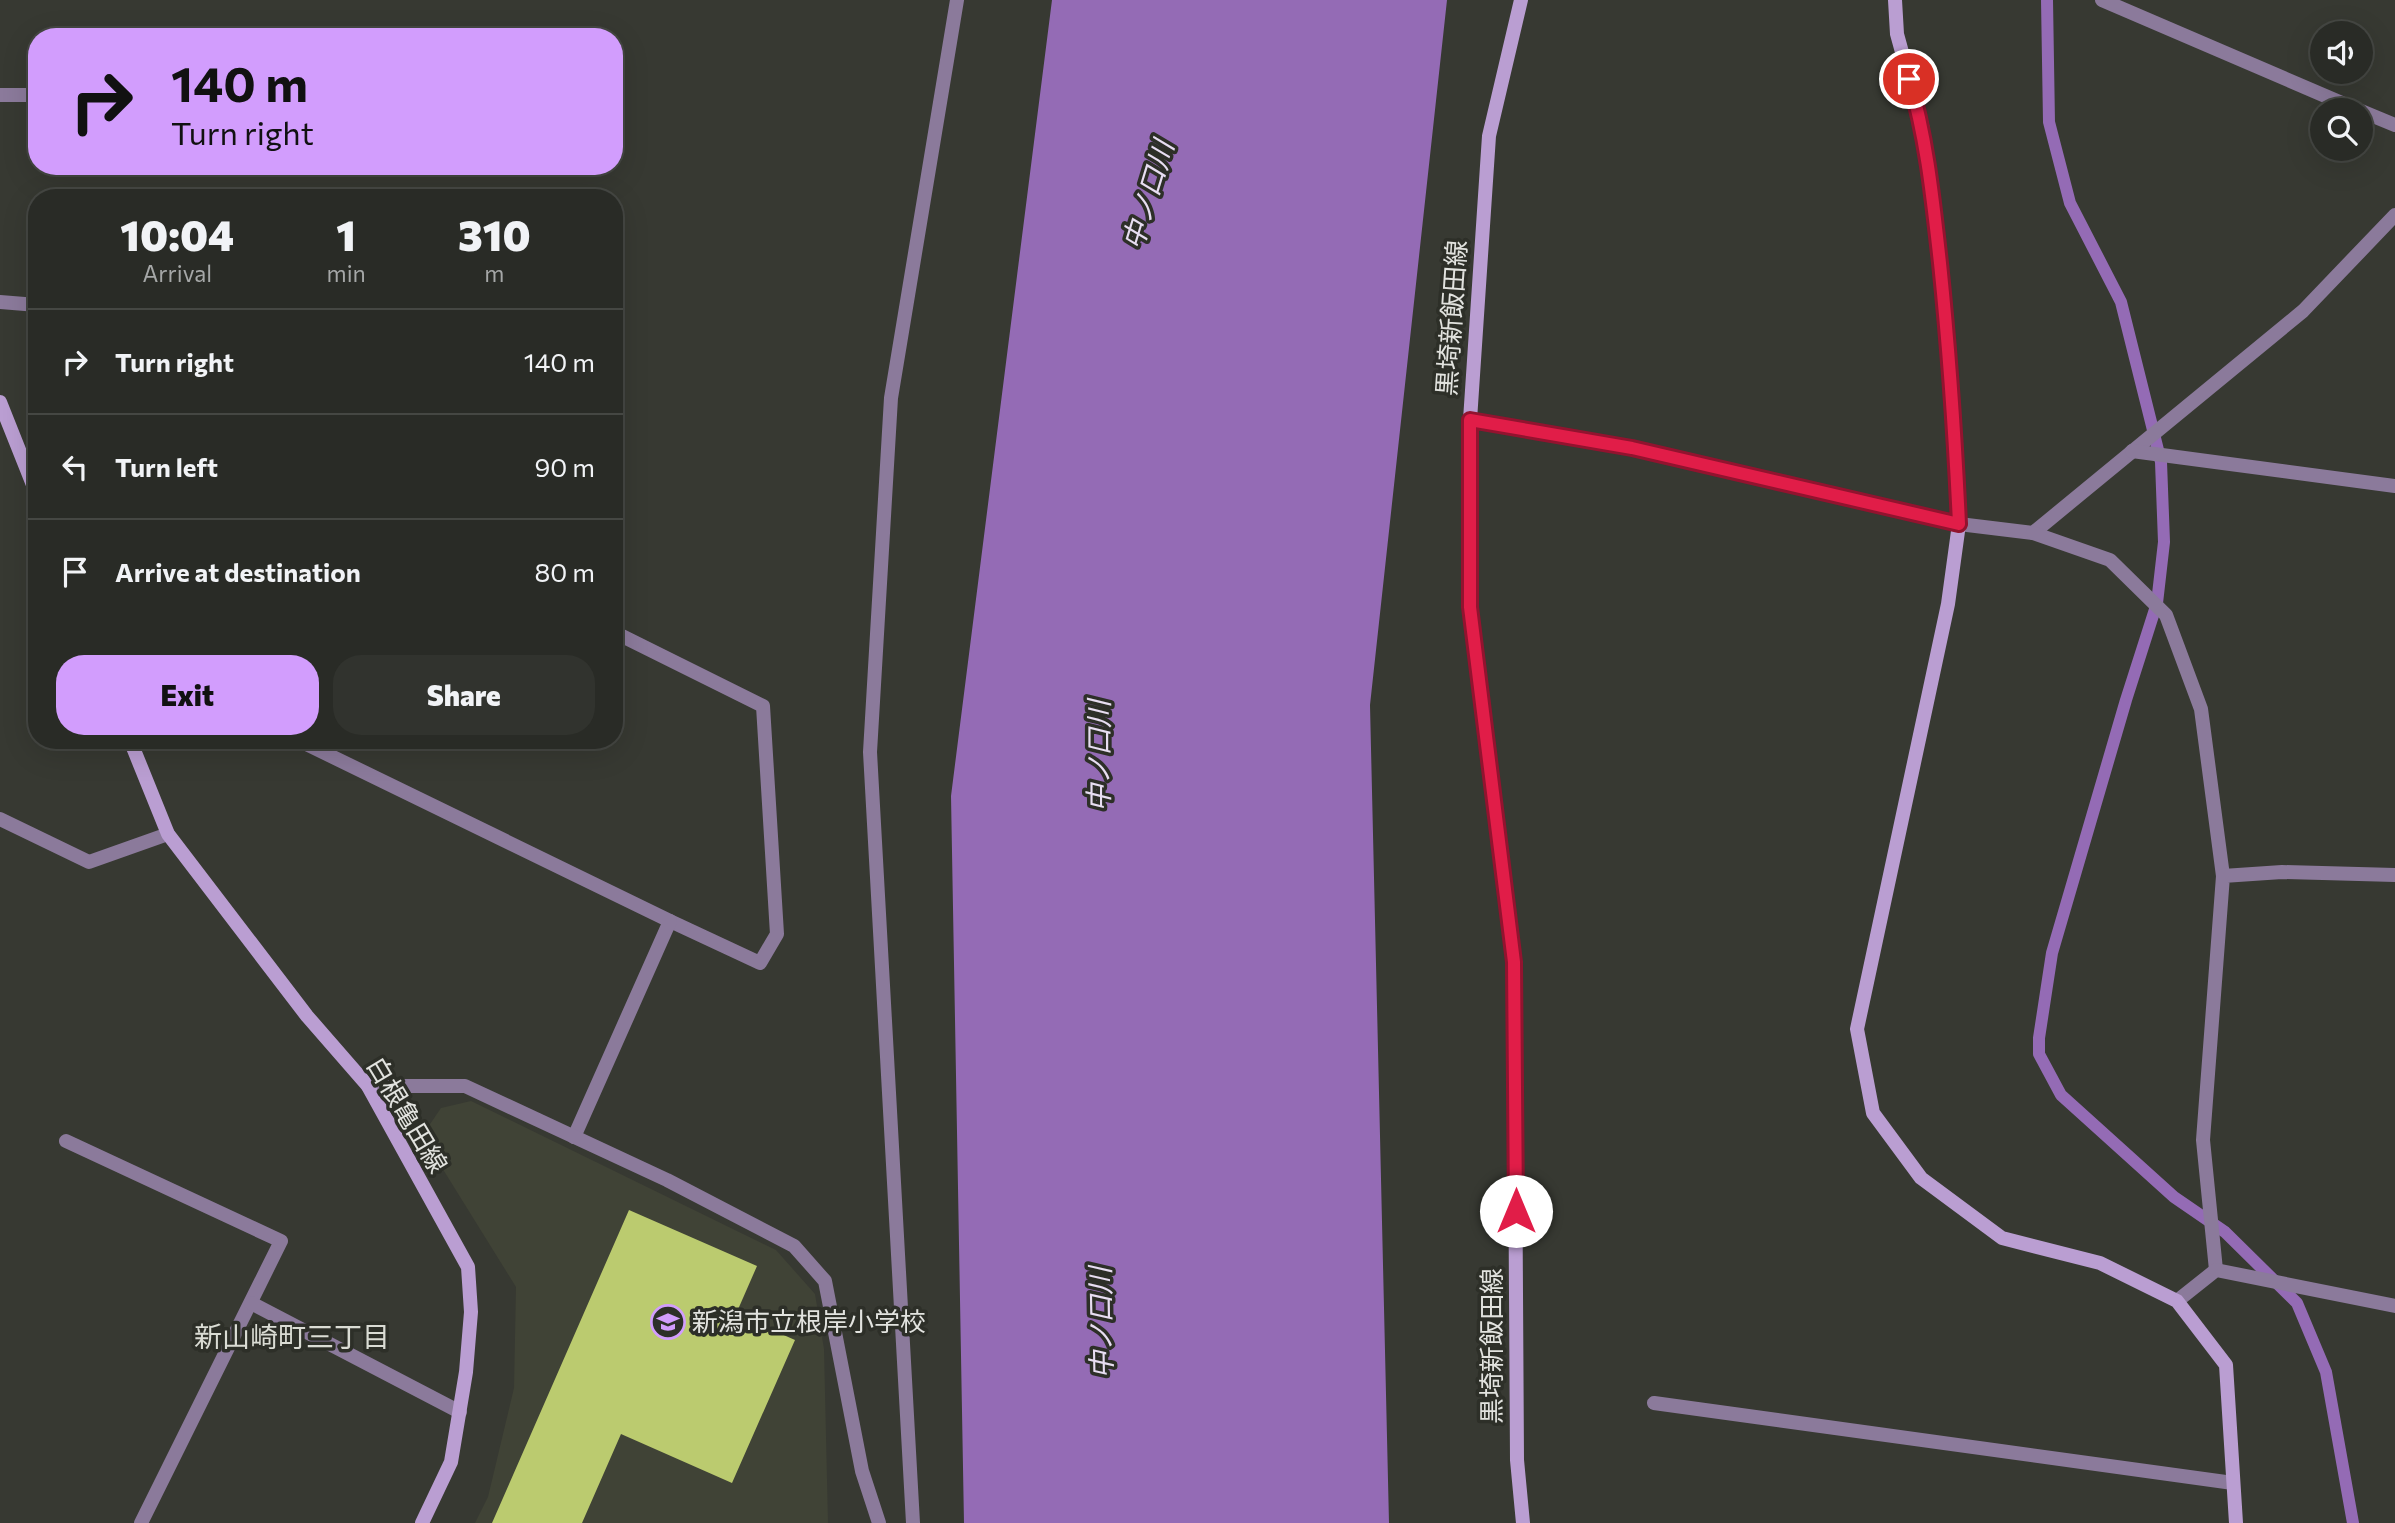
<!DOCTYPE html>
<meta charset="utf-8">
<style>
:root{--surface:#292b26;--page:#31332e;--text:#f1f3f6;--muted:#a5a7a7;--line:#454743;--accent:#d29dfd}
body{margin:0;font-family:Commissioner,"Noto Sans JP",sans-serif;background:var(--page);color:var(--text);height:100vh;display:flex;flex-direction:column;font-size:26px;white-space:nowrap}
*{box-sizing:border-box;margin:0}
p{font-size:23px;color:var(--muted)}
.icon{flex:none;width:38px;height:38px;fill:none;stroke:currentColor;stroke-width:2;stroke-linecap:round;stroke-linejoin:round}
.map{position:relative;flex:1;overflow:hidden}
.side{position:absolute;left:28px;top:189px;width:595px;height:560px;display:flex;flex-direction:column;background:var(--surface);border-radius:28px;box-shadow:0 7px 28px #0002,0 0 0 2px var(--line)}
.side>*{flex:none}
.guide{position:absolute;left:28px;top:28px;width:595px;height:147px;border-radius:28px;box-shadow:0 7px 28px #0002,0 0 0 2px var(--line);background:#d29dfd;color:#111;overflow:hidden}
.controls{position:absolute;left:2310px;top:21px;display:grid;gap:14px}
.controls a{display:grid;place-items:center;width:63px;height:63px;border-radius:50%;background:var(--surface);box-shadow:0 7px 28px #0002,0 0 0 2px var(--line);font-size:35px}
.pin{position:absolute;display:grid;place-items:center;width:60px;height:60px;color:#fff;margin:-30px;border:4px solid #fff;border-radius:50%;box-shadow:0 2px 7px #0007}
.me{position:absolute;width:77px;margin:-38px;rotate:0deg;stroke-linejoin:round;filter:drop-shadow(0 0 5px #0008)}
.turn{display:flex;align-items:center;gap:24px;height:147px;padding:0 28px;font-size:32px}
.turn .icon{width:91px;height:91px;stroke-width:2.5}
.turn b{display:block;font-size:49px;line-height:60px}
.eta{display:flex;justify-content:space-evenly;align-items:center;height:119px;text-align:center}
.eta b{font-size:42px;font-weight:800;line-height:49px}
.primary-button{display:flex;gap:14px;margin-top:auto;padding:14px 28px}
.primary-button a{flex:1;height:80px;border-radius:28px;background:var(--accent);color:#111;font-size:28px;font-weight:800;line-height:80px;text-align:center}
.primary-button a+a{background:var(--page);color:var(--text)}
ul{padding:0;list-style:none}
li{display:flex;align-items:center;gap:21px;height:105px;padding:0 28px;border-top:2px solid var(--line)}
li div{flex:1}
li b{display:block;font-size:26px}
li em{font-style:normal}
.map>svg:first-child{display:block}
.built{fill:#404336}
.water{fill:#946bb5}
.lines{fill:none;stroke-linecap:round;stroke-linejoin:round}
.stream{stroke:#946bb5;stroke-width:12}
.building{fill:#bbcb6f}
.street{stroke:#8b7a9b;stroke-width:14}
.secondary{stroke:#ba9ed2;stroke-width:14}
.route-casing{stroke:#92132f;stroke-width:18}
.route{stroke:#e11d48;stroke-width:12}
.labels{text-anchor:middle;stroke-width:7;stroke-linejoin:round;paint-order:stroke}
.street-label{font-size:26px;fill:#e2e3df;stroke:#2d2f28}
.poi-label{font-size:26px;fill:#e2e3df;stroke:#2d2f28;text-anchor:start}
.water-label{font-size:28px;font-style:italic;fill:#e8def2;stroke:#2d2f28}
.neighbourhood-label{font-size:28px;fill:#dadcd4;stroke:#2d2f28}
</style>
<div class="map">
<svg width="2395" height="1523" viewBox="0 0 2395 1523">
<rect width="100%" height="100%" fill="#373932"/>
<path class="built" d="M471 1101 776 1250 815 1294 824 1349 828 1523H475L488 1497 514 1388 516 1287 444 1171 424 1133 441 1108Z"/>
<path class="water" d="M1052 0H1447L1370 705 1389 1523H964L951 796Z"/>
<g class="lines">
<path class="stream" d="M2047 0 2049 122 2070 203 2121 302 2161 462 2164 542 2157 603 2126 700 2052 953 2039 1038V1054L2061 1095 2174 1197 2225 1232 2297 1303 2326 1372 2353 1523"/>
</g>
<path class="building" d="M629 1210 757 1266 736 1314 795 1340 732 1483 621 1434 582 1523H492Z"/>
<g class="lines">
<g class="street">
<path d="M2102 0 2358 110"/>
<path d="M0 95H37"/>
<path d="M2361 111 2395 125"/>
<path d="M0 302 37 305"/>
<path d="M1470 420 1632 448 1959 524 2033 533 2303 311 2395 215"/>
<path d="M2132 451 2395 486"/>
<path d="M2033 533 2110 560 2166 615 2201 709 2223 876"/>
<path d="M614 632 763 706 777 934 760 963 670 921"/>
<path d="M298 740 670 921 574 1137"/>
<path d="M0 819 89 862 168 834"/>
<path d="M368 1086H465L667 1180 794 1246 825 1281 862 1471 879 1523"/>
<path d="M66 1141 281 1241 141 1523"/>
<path d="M2216 1270 2203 1140 2223 876 2282 872 2395 875"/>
<path d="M2177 1301 2216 1270 2395 1306"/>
<path d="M251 1303 460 1412"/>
<path d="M1654 1403 2233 1483"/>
<path d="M913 1523 870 752 891 398 957 0"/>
</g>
<g class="secondary">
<path d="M1521 0 1489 136 1470 420V607L1514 962 1517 1460 1523 1523"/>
<path d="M1895 0 1897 34 1922 125 1936 225 1955 434 1959 524 1948 604 1857 1029 1873 1113 1921 1178 2002 1238 2100 1263 2177 1301 2226 1365 2236 1523"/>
<path d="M0 402 37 495"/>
<path d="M130 740 168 834 307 1016 368 1086 468 1267 471 1312 466 1372 451 1462 422 1523"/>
</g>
</g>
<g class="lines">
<g class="route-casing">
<path id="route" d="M1516 1211 1514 962 1470 607V420L1632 448 1959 524C1955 437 1949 350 1940 263 1933 201 1927 139 1909 79"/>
</g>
<use href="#route" class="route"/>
</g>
<defs>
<g id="school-ring" transform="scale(1.75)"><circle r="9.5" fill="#2d2f28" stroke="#d29dfd" stroke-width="1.5"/><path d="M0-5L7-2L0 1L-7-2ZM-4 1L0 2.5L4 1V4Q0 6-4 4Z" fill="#d29dfd"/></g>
</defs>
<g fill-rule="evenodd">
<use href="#school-ring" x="668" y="1322"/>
</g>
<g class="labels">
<g class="street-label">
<text transform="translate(1452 318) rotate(-86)" y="9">黒埼新飯田線</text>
<text transform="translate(407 1115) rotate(59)" y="9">白根亀田線</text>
<text transform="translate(1492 1346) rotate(-90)" y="9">黒埼新飯田線</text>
</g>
<g class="poi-label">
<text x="692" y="1331">新潟市立根岸小学校</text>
</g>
<g class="water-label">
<text transform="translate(1148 195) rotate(-73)" y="10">中ノ口川</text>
<text transform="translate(1099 756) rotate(-90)" y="10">中ノ口川</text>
<text transform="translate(1101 1323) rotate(-91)" y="10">中ノ口川</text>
</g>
<g class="neighbourhood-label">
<text x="292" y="1347">新山崎町三丁目</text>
</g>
</g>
</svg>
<div class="controls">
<a><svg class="icon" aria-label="sound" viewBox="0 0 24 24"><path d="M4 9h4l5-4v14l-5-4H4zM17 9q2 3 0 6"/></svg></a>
<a><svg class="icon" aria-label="search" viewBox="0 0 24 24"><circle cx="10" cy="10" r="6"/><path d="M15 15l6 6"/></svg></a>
</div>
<div class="pin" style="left:1909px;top:79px;background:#d93025"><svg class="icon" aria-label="arrive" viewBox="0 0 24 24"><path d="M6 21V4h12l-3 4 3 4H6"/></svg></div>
<svg class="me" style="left:1516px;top:1211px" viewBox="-20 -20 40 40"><circle r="19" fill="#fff"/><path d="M0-13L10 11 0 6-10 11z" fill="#e11d48"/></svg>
<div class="guide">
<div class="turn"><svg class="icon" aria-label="right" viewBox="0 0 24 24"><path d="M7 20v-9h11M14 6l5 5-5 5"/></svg><div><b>140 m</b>Turn right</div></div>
</div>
<section class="side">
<div class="eta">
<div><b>10:04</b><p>Arrival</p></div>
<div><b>1</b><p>min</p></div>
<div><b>310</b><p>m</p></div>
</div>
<ul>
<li><svg class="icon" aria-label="right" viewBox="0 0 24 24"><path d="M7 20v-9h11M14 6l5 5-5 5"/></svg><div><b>Turn right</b></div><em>140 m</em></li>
<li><svg class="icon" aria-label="left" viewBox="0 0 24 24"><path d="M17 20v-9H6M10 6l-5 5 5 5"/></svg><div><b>Turn left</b></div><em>90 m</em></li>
<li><svg class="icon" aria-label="arrive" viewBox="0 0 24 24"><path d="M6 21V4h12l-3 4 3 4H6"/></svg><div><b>Arrive at destination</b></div><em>80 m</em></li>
</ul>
<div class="primary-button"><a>Exit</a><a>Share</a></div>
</section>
</div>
